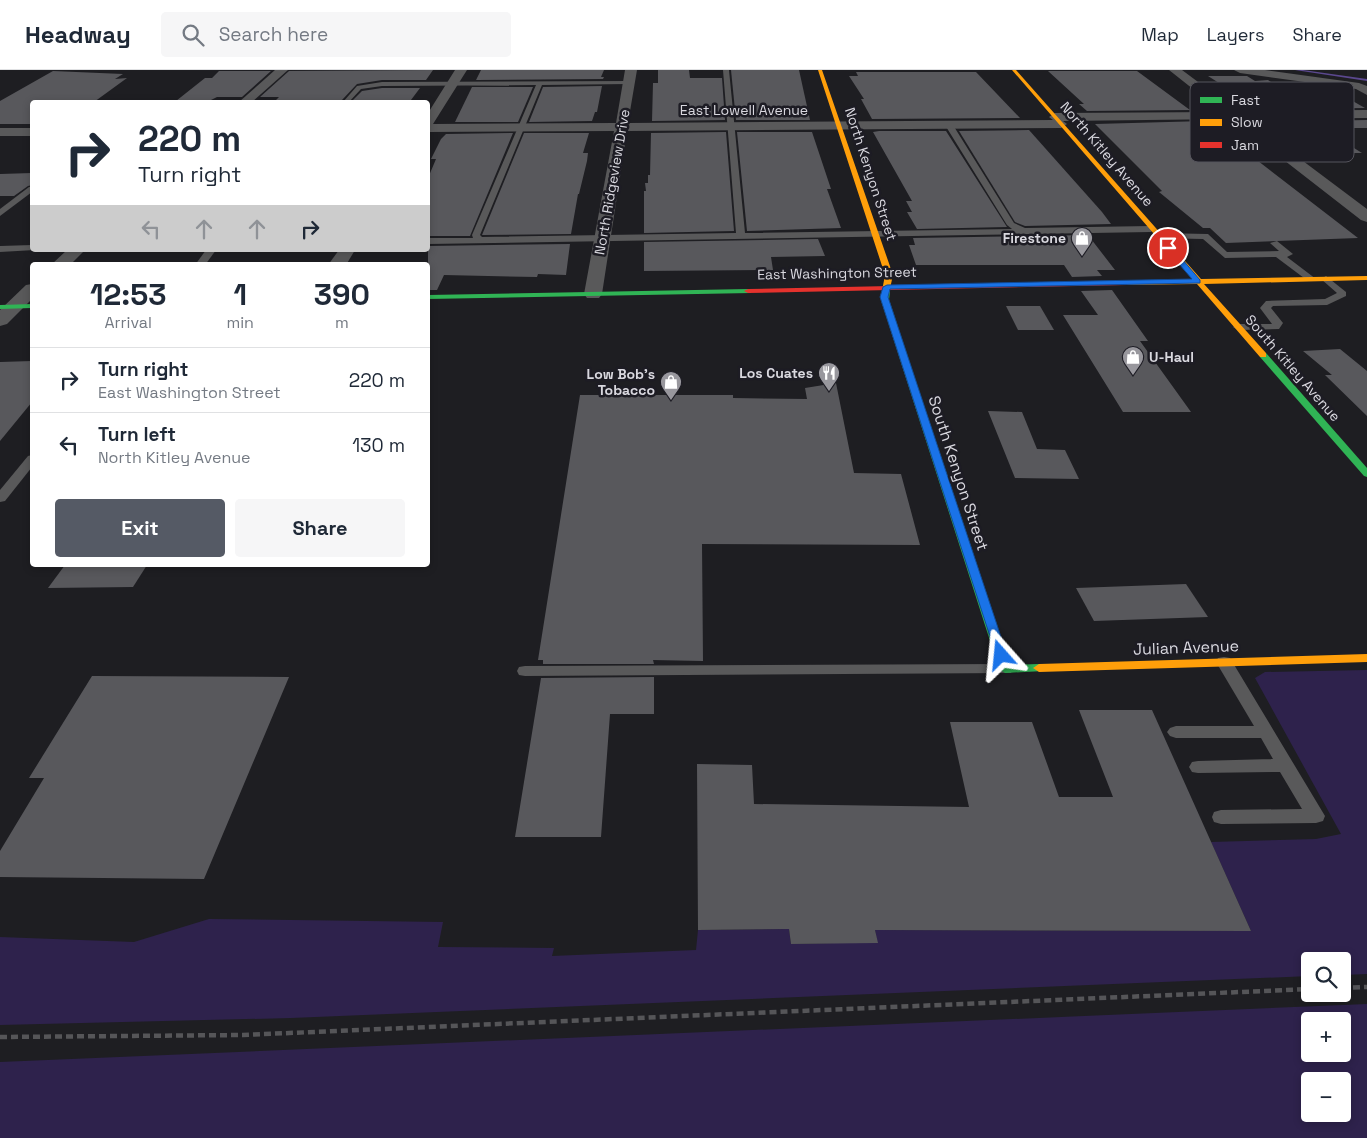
<!DOCTYPE html>
<meta charset="utf-8">
<style>
:root{--surface:#fff;--page:#f6f6f7;--text:#1f2937;--muted:#747a83;--line:#e0e1e3;--accent:#555a65}
body{margin:0;font-family:"Space Grotesk",sans-serif;background:var(--page);color:var(--text);height:100vh;display:flex;flex-direction:column;font-size:19px;white-space:nowrap}
*{box-sizing:border-box;margin:0}
p{font-size:16px;color:var(--muted)}
.icon{flex:none;width:28px;height:28px;fill:none;stroke:currentColor;stroke-width:2;stroke-linecap:round;stroke-linejoin:round}
.map{position:relative;flex:1;overflow:hidden}
.side{position:absolute;left:30px;top:192px;width:400px;height:305px;display:flex;flex-direction:column;background:var(--surface);border-radius:5px;box-shadow:0 2px 8px #0003}
.side>*{flex:none}
.banner{position:absolute;left:30px;top:30px;width:400px;height:152px;border-radius:5px;box-shadow:0 2px 8px #0003;background:#fff;color:var(--text);overflow:hidden}
.tools{position:absolute;left:1301px;top:882px;display:grid;gap:10px}
.tools a{display:grid;place-items:center;width:50px;height:50px;border-radius:5px;background:var(--surface);box-shadow:0 2px 8px #0003;font-size:25px}
.pin{position:absolute;display:grid;place-items:center;width:42px;height:42px;color:#fff;margin:-21px;border:2px solid #fff;border-radius:50%;box-shadow:0 1px 5px #0007}
.me{position:absolute;width:55px;margin:-28px;rotate:342deg;stroke-linejoin:round;filter:drop-shadow(0 0 4px #0008)}
.turn{display:flex;align-items:center;gap:18px;height:105px;padding:0 25px;font-size:22px}
.turn .icon{width:65px;height:65px;stroke-width:2.5}
.turn b{display:block;font-size:35px;line-height:42px}
.lanes{display:flex;align-items:center;height:48px;padding:0 25px;background:#0003;justify-content:center;gap:25px;direction:ltr}
.lanes .off{opacity:.35}
.eta{display:flex;justify-content:space-evenly;align-items:center;height:85px;text-align:center}
.eta b{font-size:30px;font-weight:600;line-height:35px}
.cta{display:flex;gap:10px;margin-top:auto;padding:10px 25px}
.cta a{flex:1;height:58px;border-radius:5px;background:var(--accent);color:#fff;font-size:20px;font-weight:600;line-height:58px;text-align:center}
.cta a+a{background:var(--page);color:var(--text)}
ul{padding:0;list-style:none}
li{display:flex;align-items:center;gap:15px;height:65px;padding:0 25px;border-top:1px solid var(--line)}
li div{flex:1}
li b{display:block;font-size:19px}
li em{font-style:normal}
header{display:flex;align-items:center;gap:30px;box-sizing:border-box;height:70px;padding:0 25px;background:var(--surface);border-bottom:1px solid var(--line)}
header strong{font-size:24px}
nav{display:flex;gap:28px;margin-inline-start:auto;font-size:18px}
.search{width:350px;height:45px;background:var(--page);display:flex;align-items:center;gap:12px;box-sizing:border-box;padding:0 18px;border-radius:5px;color:var(--muted);font-size:19px}
.map>svg:first-child{display:block}
.green{fill:#2e224c;fill-rule:evenodd}
.lines{fill:none;stroke-linecap:round;stroke-linejoin:round}
.stream{fill:#5b488f;fill-rule:evenodd}
.building{fill:#58585c}
.path{stroke:#555558;stroke-width:4.5;stroke-dasharray:7 4;stroke-linecap:butt}
.lane{fill:#59595a;fill-rule:evenodd}
.street{fill:#59595a;fill-rule:evenodd}
.fast{fill:#30b455;fill-rule:evenodd}
.slow{fill:#ff9f0a;fill-rule:evenodd}
.jam{fill:#e5322d;fill-rule:evenodd}
.route{fill:#1a73e8;stroke:#114b97}
.labels{text-anchor:middle;stroke-width:5;stroke-linejoin:round;paint-order:stroke}
.far-street-label{font-size:14px;fill:#d9d8df;stroke:#1d1c24}
.far-poi-label{font-size:14px;font-weight:bold;fill:#d9d8df;stroke:#1d1c24;text-anchor:end}
.street-label{font-size:16px;fill:#d9d8df;stroke:#1d1c24}
.key{fill:#1d1c24;stroke:#55545c;stroke-width:1}
.key-label{font-size:14px;fill:#d9d8df}
</style>
<header>
<strong>Headway</strong>
<div class="search"><svg class="icon" aria-label="search" viewBox="0 0 24 24"><circle cx="10" cy="10" r="6"/><path d="M15 15l6 6"/></svg>Search here</div>
<nav><a>Map</a><a>Layers</a><a>Share</a></nav>
</header>
<div class="map">
<svg width="1367" height="1068" viewBox="0 0 1367 1068">
<rect width="100%" height="100%" fill="#1e1e22"/>
<g class="green">
<path d="M1367 600V904L1343 905 1342 891H1310V906L291 948 0 955V867L134 872 209 849 443 852 438 877 554 878 552 886 696 880 698 860 789 859 791 874 877 872 875 860 1251 861 1211 772 1316 769 1341 764 1255 608 1265 602Z"/>
<path d="M1367 934V1068H0V992ZM1310 951H1342V984H1310ZM1310 1011H1342V1044H1310Z"/>
</g>
<g class="lines">
<path class="stream" d="M1295 0H1303L1367 9V11Z"/>
</g>
<g class="building">
<path d="M433 0 426 10H382L357 14 342 30 274 32 279 27H260L289 1Z"/>
<path d="M481 0H604L601 7H604L603 9 476 10Z"/>
<path d="M658 0H689L690 8H722L725 50 652 51 653 13H658Z"/>
<path d="M731 0H799L810 50H736Z"/>
<path d="M53 1 123 4 115 9 127 8 94 32H32V54H0V31Z"/>
<path d="M219 1H271L242 27H217L209 31H176L205 8H212Z"/>
<path d="M1048 1H1137L1190 40 1087 41 1079 34H1084Z"/>
<path d="M856 2H976L1020 48 872 49 861 29H864L849 6H858Z"/>
<path d="M1208 6H1247L1255 11 1268 10 1286 22 1291 13 1328 17 1365 38 1260 39Z"/>
<path d="M602 16 597 42H595L592 51 529 52 543 17Z"/>
<path d="M472 17H533L518 52H455Z"/>
<path d="M382 18H420L411 30H353L362 21Z"/>
<path d="M1367 50V58H1322L1362 83H1295L1254 52Z"/>
<path d="M1205 51 1232 52 1272 83 1249 84 1358 168 1226 173 1210 158H1203L1159 122 1162 121 1095 54Z"/>
<path d="M1029 60 1102 142 1111 154 1025 156 1015 152 959 61Z"/>
<path d="M879 61H946L1007 157 917 159 907 142H912L906 131H912L873 62Z"/>
<path d="M726 62 734 161 644 163V121H646L645 113H648V105H650L651 63Z"/>
<path d="M737 62H812L831 119H827L841 158 747 161Z"/>
<path d="M513 63 470 166H428V108L436 89H431L441 69 446 64Z"/>
<path d="M524 63H589L583 83H588L587 91 579 124H578L571 164 482 165Z"/>
<path d="M32 103V115L28 116 14 126H0V104Z"/>
<path d="M1088 165 1115 200H1097L1102 206 1072 207 1064 195H916L909 175H915L913 168Z"/>
<path d="M818 169 825 186 771 187 773 200 644 201V172Z"/>
<path d="M570 174 566 205 538 204 537 207 444 205 437 220H428V176Z"/>
<path d="M1112 220 1148 271H1140L1191 342H1123L1063 245H1098L1081 221Z"/>
<path d="M1006 236H1040L1054 260H1018Z"/>
<path d="M1340 279 1367 301V346L1325 305H1332L1303 281Z"/>
<path d="M32 291V332L0 371V292Z"/>
<path d="M836 313 854 403 901 404 920 475 702 474 703 591 653 590 654 594H543V590H538L580 325H733V328L807 329 805 318Z"/>
<path d="M988 341 1022 342 1037 379 1065 380 1079 409 1015 408Z"/>
<path d="M65 495H147L133 517 48 518Z"/>
<path d="M1186 514 1208 547 1094 551 1076 518Z"/>
<path d="M92 606 289 607 204 809 0 807V781L44 708H29Z"/>
<path d="M654 607V644H610L601 767H515L541 608Z"/>
<path d="M1079 640H1152L1251 861 875 860 878 873 791 874 789 859 698 860 697 694 752 695 754 734 969 737 950 652H1032L1059 727H1113Z"/>
</g>
<g class="lines">
<g class="path">
<path d="M1342 918 1367 917"/>
<path d="M0 967 243 965 1310 919"/>
</g>
<g class="lane">
<path d="M723 0H729L745 163 1012 159 1007 155 945 55 949 53 953 55 1014 153 1025 158 1151 156 1155 159 1151 162 428 174V168H473L472 165 536 15 382 16 361 19 349 32H343L357 16 382 12 631 11 629 14 542 15 480 165 482 167 736 163Z"/>
<path d="M29 117H32V122L0 146V139Z"/>
<path d="M1158 163 1208 164 1227 182 1279 181 1270 173 1277 171 1293 184 1287 187 1316 209 1308 211 1276 187 1225 188 1203 169 1155 168 1154 166Z"/>
<path d="M32 175V180H35L0 182V176Z"/>
<path d="M206 180H216L205 195H195Z"/>
<path d="M1326 206 1346 222V226L1327 235 1273 236 1271 238 1283 253 1279 259 1238 260 1233 257 1238 254H1272L1260 238 1266 231 1325 229 1337 223 1321 209Z"/>
<path d="M32 385V397L5 431 0 432V420L28 386Z"/>
<path d="M1224 587 1230 588 1325 746 1323 751 1316 753 1221 754 1214 752 1212 747 1214 742 1221 740 1302 739 1280 702 1198 703 1192 702 1189 697 1192 692 1198 691 1273 689 1261 668H1176L1170 666 1167 662 1170 658 1176 656H1254L1216 592 1218 588Z"/>
<path d="M1005 594 1011 595 1013 599 1011 603 525 606 519 605 517 601 519 597 525 596Z"/>
</g>
<g class="street">
<path d="M275 0H288L252 32H239Z"/>
<path d="M455 0H467L433 54 616 53 625 0H637L628 53 1053 50 1049 47 1055 43 1222 42 1169 0H1182L1237 41 1367 40V48L1247 49 1367 139V152L1361 150 1231 49 1063 51 1067 54 1061 58 627 61 602 224 599 228H587L584 224 614 61 428 62V43Z"/>
<path d="M1234 0H1265L1359 13 1367 16V25L1356 19 1240 3Z"/>
<rect x="0" y="58" width="32" height="8"/>
<path d="M67 180H85L70 195H51Z"/>
<path d="M339 180H355L346 195H328Z"/>
<path d="M32 214V229L7 254 0 256V240L26 215Z"/>
</g>
<g class="fast">
<path d="M748 219H751V223L428 229V225Z"/>
<path d="M883 219 890 221 889 230 1010 595 1039 594 1043 595 1045 598 1043 601 1005 603 999 599 881 230Z"/>
<path d="M32 234V238L0 239V235Z"/>
<path d="M1260 283H1266L1367 398V407L1364 406 1260 287Z"/>
</g>
<g class="slow">
<path d="M818 0H822L893 205 889 223 882 221 885 205Z"/>
<path d="M1012 0H1016L1201 209 1367 206V210L1204 214 1266 283V287H1260L1197 214 1121 215 1120 213 1124 211 1193 209Z"/>
<path d="M1367 584V592L1039 602 1033 598 1039 594Z"/>
</g>
<path class="jam" d="M1124 211 1128 213 1127 215 748 223 744 221 748 219Z"/>
</g>
<path class="route" d="M1166 176H1171L1200 210V213L890 219 888 227 1007 585 1001 589 997 588 880 227 883 217 887 215 1192 209 1166 179Z"/>
<defs>
<g id="shop-pin" transform="scale(1.125)"><path d="M0 17L-7.5 6A9.5 9.5 0 1 1 7.5 6Z" fill="#98979d" stroke="#1d1c24"/><path d="M-5-2.5h2.3a2.7 3.5 0 0 1 5.4 0H5L5.5 6h-11ZM-1.5-2.5h3a1.5 2.3 0 0 0-3 0Z" fill="#fff"/></g>
<g id="restaurant-pin" transform="scale(1.125)"><path d="M0 17L-7.5 6A9.5 9.5 0 1 1 7.5 6Z" fill="#98979d" stroke="#1d1c24"/><path d="M-5-6h1v4h1v-4h1v4h1v-4h1v5L-1.5 .5V6h-2V.5L-5-1ZM5-6V6H3V1.5H1.5Q1.5-4 5-6Z" fill="#fff"/></g>
</defs>
<g fill-rule="evenodd">
<use href="#shop-pin" x="1082" y="168"/>
<use href="#shop-pin" x="1133" y="287"/>
<use href="#restaurant-pin" x="829" y="303"/>
<use href="#shop-pin" x="671" y="312"/>
</g>
<g class="labels">
<g class="far-street-label">
<text x="744" y="45">East Lowell Avenue</text>
<text transform="translate(1107 84) rotate(49)" y="5">North Kitley Avenue</text>
<text transform="translate(871 104) rotate(72)" y="5">North Kenyon Street</text>
<text transform="translate(612 112) rotate(-80)" y="5">North Ridgeview Drive</text>
<text transform="translate(837 203) rotate(-1)" y="5">East Washington Street</text>
<text transform="translate(1293 298) rotate(49)" y="5">South Kitley Avenue</text>
</g>
<g class="far-poi-label">
<text x="1066" y="173">Firestone</text>
<text x="1149" y="292" text-anchor="start">U-Haul</text>
<text x="813" y="308">Los Cuates</text>
<text x="655" y="309">Low Bob's<tspan x="655" dy="16">Tobacco</tspan></text>
</g>
<g class="street-label">
<text transform="translate(959 403) rotate(72)" y="6">South Kenyon Street</text>
<text transform="translate(1186 577) rotate(-2)" y="6">Julian Avenue</text>
</g>
</g>
<rect x="1190" y="12" width="164" height="80" rx="8" class="key"/>
<rect x="1200" y="27" width="22" height="6" fill="#30b455"/>
<rect x="1200" y="49" width="22" height="7" fill="#ff9f0a"/>
<rect x="1200" y="72" width="22" height="6" fill="#e5322d"/>
<g class="key-label">
<text x="1231" y="35">Fast</text>
<text x="1231" y="57">Slow</text>
<text x="1231" y="80">Jam</text>
</g>
</svg>
<div class="tools">
<a><svg class="icon" aria-label="search" viewBox="0 0 24 24"><circle cx="10" cy="10" r="6"/><path d="M15 15l6 6"/></svg></a>
<a>+</a>
<a>−</a>
</div>
<div class="pin" style="left:1168px;top:178px;background:#d93025"><svg class="icon" aria-label="arrive" viewBox="0 0 24 24"><path d="M6 21V4h12l-3 4 3 4H6"/></svg></div>
<svg class="me" style="left:1001px;top:585px" viewBox="-20 -20 40 40"><path d="M0-17L14 15 0 8-14 15z" fill="#1a73e8" stroke="#fff" stroke-width="4"/></svg>
<div class="banner">
<div class="turn"><svg class="icon" aria-label="right" viewBox="0 0 24 24"><path d="M7 20v-9h11M14 6l5 5-5 5"/></svg><div><b>220 m</b>Turn right</div></div>
<div class="lanes"><svg class="icon off" aria-label="left" viewBox="0 0 24 24"><path d="M17 20v-9H6M10 6l-5 5 5 5"/></svg><svg class="icon off" aria-label="ahead" viewBox="0 0 24 24"><path d="M12 20V5M6 11l6-6 6 6"/></svg><svg class="icon off" aria-label="ahead" viewBox="0 0 24 24"><path d="M12 20V5M6 11l6-6 6 6"/></svg><svg class="icon" aria-label="right" viewBox="0 0 24 24"><path d="M7 20v-9h11M14 6l5 5-5 5"/></svg></div>
</div>
<section class="side">
<div class="eta">
<div><b>12:53</b><p>Arrival</p></div>
<div><b>1</b><p>min</p></div>
<div><b>390</b><p>m</p></div>
</div>
<ul>
<li><svg class="icon" aria-label="right" viewBox="0 0 24 24"><path d="M7 20v-9h11M14 6l5 5-5 5"/></svg><div><b>Turn right</b><p>East Washington Street</p></div><em>220 m</em></li>
<li><svg class="icon" aria-label="left" viewBox="0 0 24 24"><path d="M17 20v-9H6M10 6l-5 5 5 5"/></svg><div><b>Turn left</b><p>North Kitley Avenue</p></div><em>130 m</em></li>
</ul>
<div class="cta"><a>Exit</a><a>Share</a></div>
</section>
</div>
